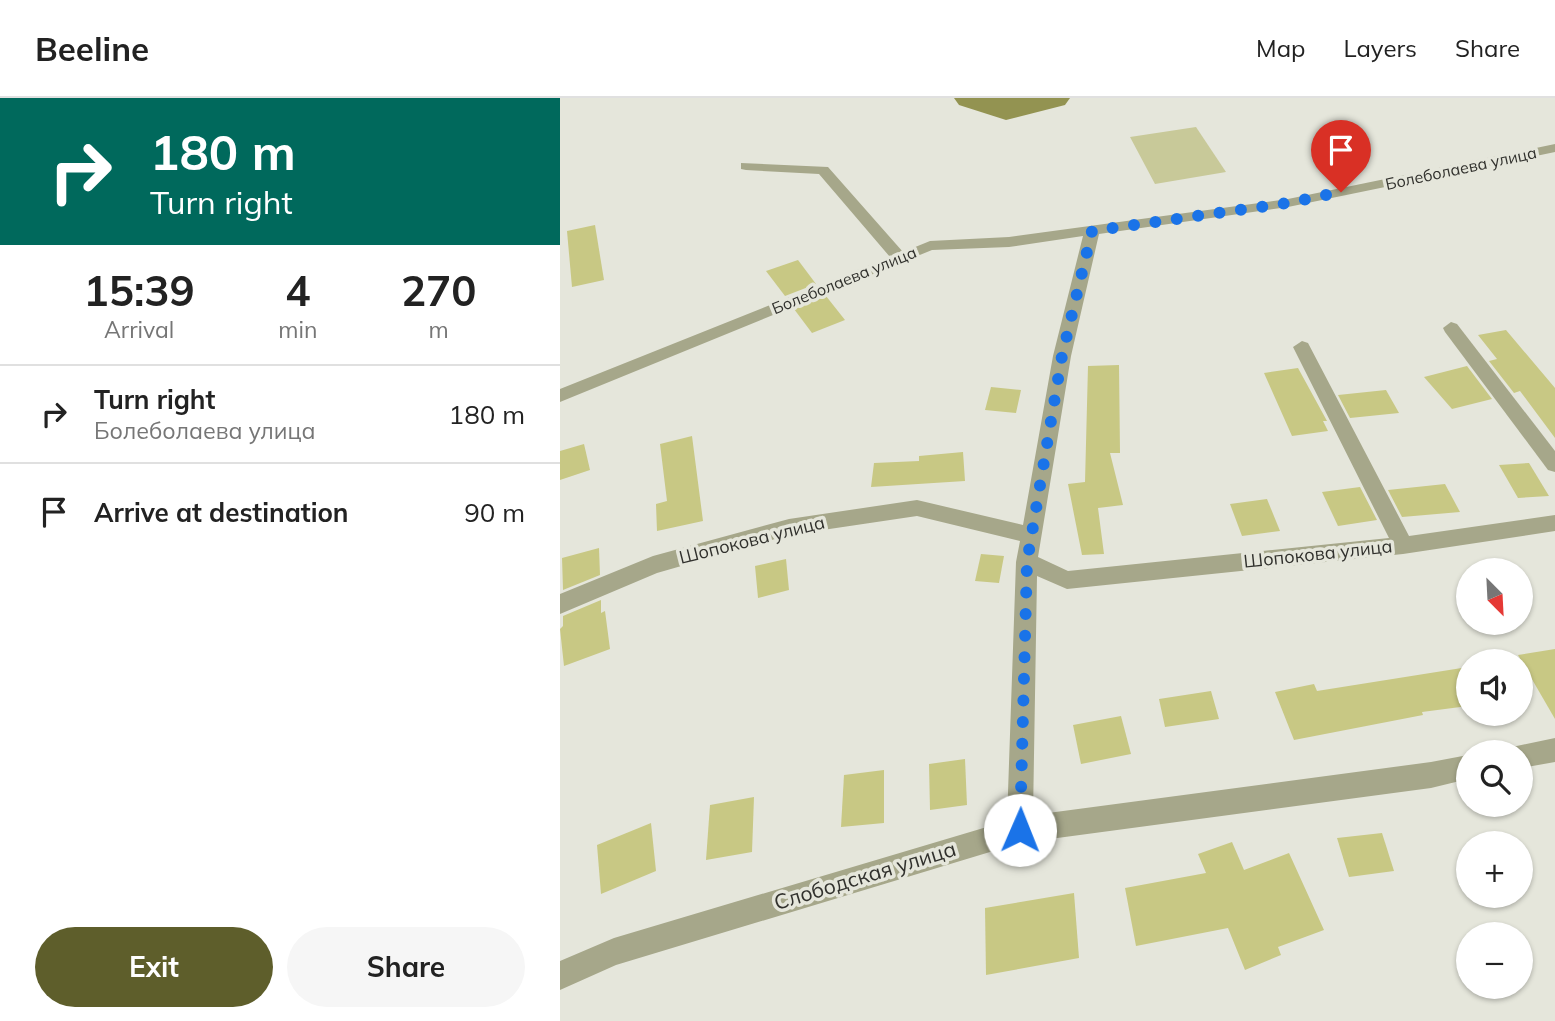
<!DOCTYPE html>
<meta charset="utf-8">
<style>
:root{--surface:#fff;--page:#f6f6f6;--text:#222;--muted:#767676;--line:#e0e0e0;--accent:#5e5e2b}
body{margin:0;font-family:Mulish,sans-serif;background:var(--page);color:var(--text);height:100vh;display:flex;flex-direction:column;font-size:26px;white-space:nowrap}
*{box-sizing:border-box;margin:0}
p{font-size:23px;color:var(--muted)}
.icon{flex:none;width:38px;height:38px;fill:none;stroke:currentColor;stroke-width:2;stroke-linecap:round;stroke-linejoin:round}
.map{position:relative;flex:1;overflow:hidden}
.drawer{display:flex;flex-direction:column;background:var(--surface);width:560px}
.drawer>*{flex:none}
.banner{background:#00695c;color:#fff;overflow:hidden}
.needle{width:46px;rotate:156deg}
.tools{position:absolute;left:896px;top:460px;display:grid;gap:14px}
.tools a{display:grid;place-items:center;width:77px;height:77px;border-radius:50%;background:var(--surface);box-shadow:0 2px 5px #0004;font-size:35px}
.pin{position:absolute;display:grid;place-items:center;width:60px;height:60px;color:#fff;margin:-72px -30px;border-radius:50% 50% 50% 0;rotate:-45deg;box-shadow:0 0 7px #0007}
.pin .icon{rotate:45deg}
.me{position:absolute;width:77px;margin:-38px;rotate:1deg;stroke-linejoin:round;filter:drop-shadow(0 0 5px #0008)}
.turn{display:flex;align-items:center;gap:24px;height:147px;padding:0 35px;font-size:32px}
.turn .icon{width:91px;height:91px;stroke-width:2.5}
.turn b{display:block;font-size:49px;line-height:60px}
.eta{display:flex;justify-content:space-evenly;align-items:center;height:119px;text-align:center}
.eta b{font-size:42px;font-weight:700;line-height:49px}
.primary-button{display:flex;gap:14px;margin-top:auto;padding:14px 35px}
.primary-button a{flex:1;height:80px;border-radius:42px;background:var(--accent);color:#fff;font-size:28px;font-weight:700;line-height:80px;text-align:center}
.primary-button a+a{background:var(--page);color:var(--text)}
ul{padding:0;list-style:none}
li{display:flex;align-items:center;gap:21px;height:98px;padding:0 35px;border-top:2px solid var(--line)}
li div{flex:1}
li b{display:block;font-size:26px}
li em{font-style:normal}
header{display:flex;align-items:center;gap:42px;box-sizing:border-box;height:98px;padding:0 35px;background:var(--surface);border-bottom:2px solid var(--line)}
header strong{font-size:33px}
nav{display:flex;gap:38px;margin-inline-start:auto;font-size:24px}
main{display:flex;flex:1;min-height:0}
.map>svg:first-child{display:block}
.green{fill:#c8c999}
.lines{fill:none;stroke-linecap:round;stroke-linejoin:round}
.river{fill:#939351;fill-rule:evenodd}
.building{fill:#c8c884}
.minor{fill:#a6a78a;fill-rule:evenodd}
.route{stroke:#1a73e8;stroke-width:12;stroke-dasharray:0 21.6}
.labels{text-anchor:middle;stroke-width:7;stroke-linejoin:round;paint-order:stroke}
.far-street-label{font-size:16px;fill:#31312d;stroke:#e5e6db}
.street-label{font-size:18px;fill:#31312d;stroke:#e5e6db}
.near-street-label{font-size:21px;fill:#31312d;stroke:#e5e6db}
</style>
<header>
<strong>Beeline</strong>
<nav><a>Map</a><a>Layers</a><a>Share</a></nav>
</header>
<main>
<section class="drawer">
<div class="banner">
<div class="turn"><svg class="icon" aria-label="right" viewBox="0 0 24 24"><path d="M7 20v-9h11M14 6l5 5-5 5"/></svg><div><b>180 m</b>Turn right</div></div>
</div>
<div class="eta">
<div><b>15:39</b><p>Arrival</p></div>
<div><b>4</b><p>min</p></div>
<div><b>270</b><p>m</p></div>
</div>
<ul>
<li><svg class="icon" aria-label="right" viewBox="0 0 24 24"><path d="M7 20v-9h11M14 6l5 5-5 5"/></svg><div><b>Turn right</b><p>Болеболаева улица</p></div><em>180 m</em></li>
<li><svg class="icon" aria-label="arrive" viewBox="0 0 24 24"><path d="M6 21V4h12l-3 4 3 4H6"/></svg><div><b>Arrive at destination</b></div><em>90 m</em></li>
</ul>
<div class="primary-button"><a>Exit</a><a>Share</a></div>
</section>
<div class="map">
<svg width="995" height="923" viewBox="0 0 995 923">
<rect width="100%" height="100%" fill="#e5e6db"/>
<path class="green" d="M636 29 666 74 595 86 570 39Z"/>
<g class="lines">
<path class="river" d="M394 0H510L505 7 446 22 399 7Z"/>
</g>
<g class="building">
<path d="M35 127 44 182 12 189 7 133Z"/>
<path d="M238 162 256 186 225 198 206 173Z"/>
<path d="M266 198 285 222 252 235 234 211Z"/>
<path d="M946 232 995 290V340L960 293 954 295 929 263 937 261 918 237Z"/>
<path d="M559 267 560 355H550L563 407 538 410 544 456 522 457 508 386 525 384 528 268Z"/>
<path d="M907 268 932 301 892 311 864 279Z"/>
<path d="M738 270 767 323H763L768 333 732 338 704 275Z"/>
<path d="M431 289 461 292 456 315 425 312Z"/>
<path d="M826 292 839 315 790 320 778 297Z"/>
<path d="M132 338 143 423 97 433 96 406 107 403 100 346Z"/>
<path d="M24 346 30 372 0 382V353Z"/>
<path d="M403 354 405 383 311 389 314 365 359 363V358Z"/>
<path d="M969 365 989 398 958 400 939 367Z"/>
<path d="M885 386 900 414 842 419 828 392Z"/>
<path d="M800 389 817 422 778 428 762 394Z"/>
<path d="M707 401 720 433 682 438 670 406Z"/>
<path d="M39 450 40 477 3 492 2 460Z"/>
<path d="M421 456 444 458 439 485 415 483Z"/>
<path d="M226 461 229 492 198 500 195 468Z"/>
<path d="M41 502V515L45 513 50 551 4 568 0 531 3 528V518Z"/>
<path d="M995 551V621L958 557Z"/>
<path d="M908 569V608L862 614 863 617 734 642 715 594 754 586 757 593Z"/>
<path d="M651 593 659 621 605 629 599 601Z"/>
<path d="M561 618 571 656 521 666 513 627Z"/>
<path d="M405 661 407 707 370 712 369 666Z"/>
<path d="M324 672V725L281 729 284 677Z"/>
<path d="M194 699 192 754 146 762 150 707Z"/>
<path d="M91 725 96 773 41 796 37 747Z"/>
<path d="M822 735 834 773 789 779 777 740Z"/>
<path d="M672 744 684 772 729 755 764 832 718 849 721 857 685 872 668 830 576 848 565 790 646 775 638 756Z"/>
<path d="M514 795 519 860 426 877 425 810Z"/>
</g>
<g class="lines">
<g class="minor">
<path d="M995 46V54L728 109 539 136 511 258 478 459 508 473 829 440 733 249 742 243 748 245 849 438 995 417V433L843 456 507 491 477 478 473 717 871 664 908 657V681L871 690 460 745 56 867 0 892V863L54 840 447 723 456 464 460 443 357 418 229 437 97 475 0 516V496L93 458 229 421 357 402 463 427 493 258 523 138 449 149 372 152 0 304V291L330 159 259 76 186 72 181 71V65L268 69 343 154 370 143 449 139 728 101Z"/>
<path d="M891 224 897 226 995 353V374L988 372 885 234 883 230Z"/>
<path d="M995 640V664L961 670V654H950L952 649Z"/>
</g>
</g>
<g class="lines">
<path class="route" d="M460 732 467 464 502 258 532 133 728 105 781 94"/>
</g>
<g class="labels">
<g class="far-street-label">
<text transform="translate(901 70) rotate(-12)" y="6">Болеболаева улица</text>
<text transform="translate(284 182) rotate(-22)" y="6">Болеболаева улица</text>
</g>
<g class="street-label">
<text transform="translate(192 442) rotate(-14)" y="6">Шопокова улица</text>
<text transform="translate(758 456) rotate(-6)" y="6">Шопокова улица</text>
</g>
<g class="near-street-label">
<text transform="translate(305 778) rotate(-17)" y="7">Слободская улица</text>
</g>
</g>
</svg>
<div class="tools">
<a><svg class="needle" viewBox="-14 -14 28 28"><path d="M0-13l5 13h-10z" fill="#e53935"/><path d="M0 13l5-13h-10z" fill="#767676"/></svg></a>
<a><svg class="icon" aria-label="sound" viewBox="0 0 24 24"><path d="M4 9h4l5-4v14l-5-4H4zM17 9q2 3 0 6"/></svg></a>
<a><svg class="icon" aria-label="search" viewBox="0 0 24 24"><circle cx="10" cy="10" r="6"/><path d="M15 15l6 6"/></svg></a>
<a>+</a>
<a>−</a>
</div>
<div class="pin" style="left:781px;top:94px;background:#d93025"><svg class="icon" aria-label="arrive" viewBox="0 0 24 24"><path d="M6 21V4h12l-3 4 3 4H6"/></svg></div>
<svg class="me" style="left:460px;top:732px" viewBox="-20 -20 40 40"><circle r="19" fill="#fff"/><path d="M0-13L10 11 0 6-10 11z" fill="#1a73e8"/></svg>
</div>
</main>
